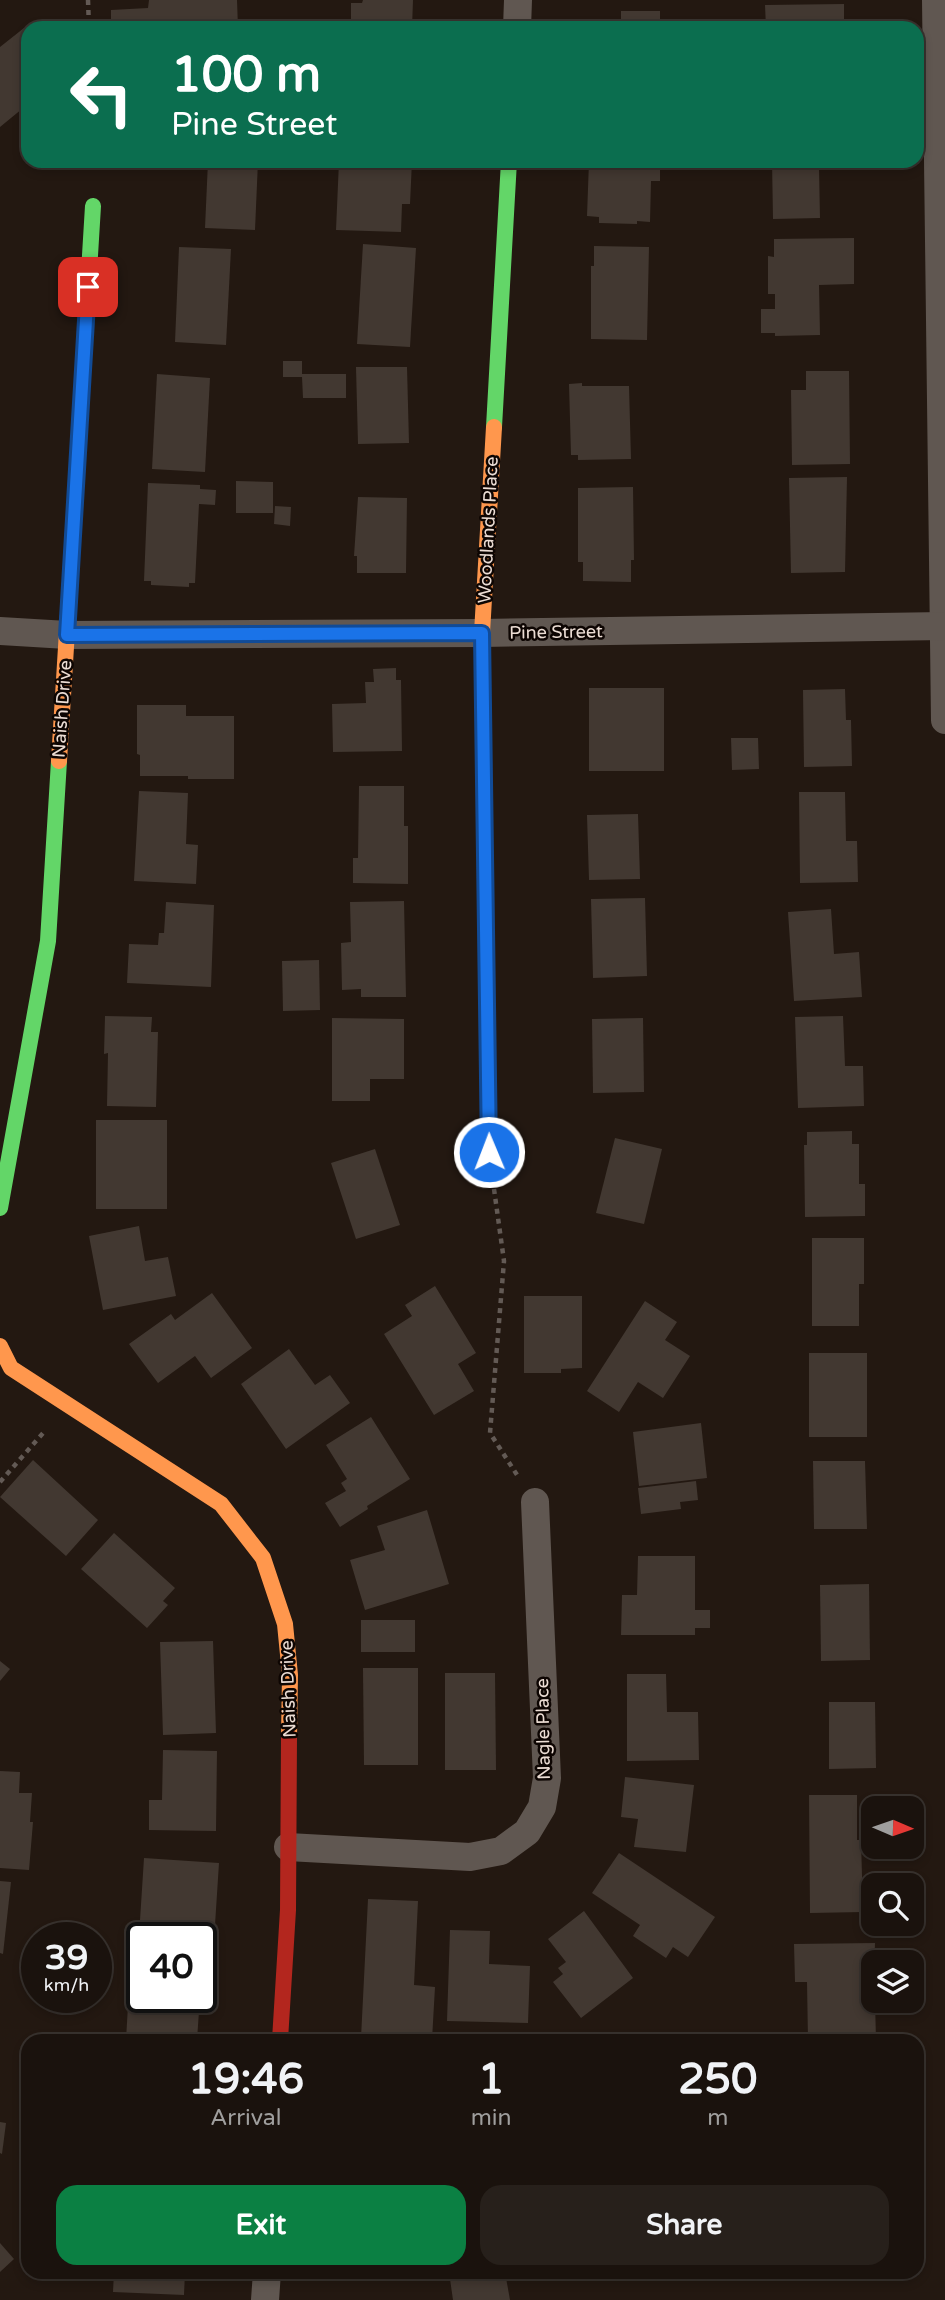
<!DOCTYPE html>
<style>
:root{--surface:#1a120d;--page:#27201b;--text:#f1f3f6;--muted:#9f9e9d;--line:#38322e;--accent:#0b8043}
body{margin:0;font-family:"Varela Round",sans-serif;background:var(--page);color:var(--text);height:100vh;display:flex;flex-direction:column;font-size:26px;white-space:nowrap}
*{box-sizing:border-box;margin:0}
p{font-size:23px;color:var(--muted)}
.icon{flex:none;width:38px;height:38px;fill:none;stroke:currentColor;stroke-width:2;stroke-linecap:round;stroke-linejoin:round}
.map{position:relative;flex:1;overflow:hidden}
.side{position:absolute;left:21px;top:2034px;width:903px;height:245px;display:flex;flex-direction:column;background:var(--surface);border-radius:21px;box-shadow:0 4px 10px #0003,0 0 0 2px var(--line)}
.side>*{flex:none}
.hud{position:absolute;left:21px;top:21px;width:903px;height:147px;border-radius:21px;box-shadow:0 4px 10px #0003,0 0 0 2px var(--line);background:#0b6e4f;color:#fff;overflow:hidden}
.needle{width:46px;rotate:92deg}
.buttons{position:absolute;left:861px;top:1796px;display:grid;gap:14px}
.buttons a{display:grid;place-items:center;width:63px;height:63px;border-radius:14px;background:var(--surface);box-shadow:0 4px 10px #0003,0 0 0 2px var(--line);font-size:35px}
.speed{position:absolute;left:21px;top:1922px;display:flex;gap:14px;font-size:35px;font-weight:700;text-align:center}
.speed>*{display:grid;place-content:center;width:91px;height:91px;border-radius:50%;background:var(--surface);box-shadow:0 4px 10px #0003,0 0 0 2px var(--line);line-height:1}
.speed small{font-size:18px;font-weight:400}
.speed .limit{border:4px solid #111;border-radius:10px;background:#fff;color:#111}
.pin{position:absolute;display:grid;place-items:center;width:60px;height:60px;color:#fff;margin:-30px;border-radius:14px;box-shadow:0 4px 10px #0006}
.me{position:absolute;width:77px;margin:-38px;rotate:359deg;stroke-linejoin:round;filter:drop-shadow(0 0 5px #0008)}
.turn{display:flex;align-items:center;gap:24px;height:147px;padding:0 35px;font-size:32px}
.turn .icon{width:91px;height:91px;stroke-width:2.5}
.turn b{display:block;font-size:49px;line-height:60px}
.eta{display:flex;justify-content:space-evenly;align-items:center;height:119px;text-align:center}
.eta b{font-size:42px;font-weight:700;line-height:49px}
.button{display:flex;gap:14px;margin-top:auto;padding:14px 35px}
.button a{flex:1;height:80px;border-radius:21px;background:var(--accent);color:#fff;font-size:28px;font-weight:700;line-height:80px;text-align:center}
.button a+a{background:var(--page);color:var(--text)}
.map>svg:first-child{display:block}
.building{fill:#423831}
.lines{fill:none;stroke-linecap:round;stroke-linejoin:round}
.path{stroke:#635a55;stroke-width:4.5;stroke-dasharray:5 5;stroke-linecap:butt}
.street{stroke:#605751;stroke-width:28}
.fast{stroke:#63d668;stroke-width:16}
.slow{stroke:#ff974d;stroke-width:16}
.jam{stroke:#b3261e;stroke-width:16}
.route-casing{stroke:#114b97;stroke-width:18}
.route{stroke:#1a73e8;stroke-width:12}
.labels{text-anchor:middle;stroke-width:5;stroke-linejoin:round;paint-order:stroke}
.street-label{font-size:18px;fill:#ecddd4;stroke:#0d0502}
</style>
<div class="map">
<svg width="945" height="2300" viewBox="0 0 945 2300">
<rect width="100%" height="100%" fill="#231811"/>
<g class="building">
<path d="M149 0H237L238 28H111V10L148 8Z"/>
<path d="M363 0H413L412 28H351V3H362Z"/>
<path d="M844 4V28H766L765 5Z"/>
<rect x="621" y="11" width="39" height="17"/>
<path d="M24 28 28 34V87L20 93 28 104 0 127V47Z"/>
<path d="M208 161H258L255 230 205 228Z"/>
<path d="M339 161H412L410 204H402L401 232 336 230Z"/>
<path d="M589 161H660V181H651L650 222 637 221V224L599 223V217L587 216Z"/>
<path d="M772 161H846V167L819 168 820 218 773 219Z"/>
<path d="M854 238V284L819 285 820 335 775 336V333H761V309H775V294H768V256L774 257V239Z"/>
<path d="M363 244 416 248 410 347 357 344Z"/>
<path d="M594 246 649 247 647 340 591 339V266H594Z"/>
<path d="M179 247 231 249 226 345 175 342Z"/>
<path d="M283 361H302V374H346V398H303L302 377H283Z"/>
<path d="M356 367H407L409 443 358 444Z"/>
<path d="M806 371H849L850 464 792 465 791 390H806Z"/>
<path d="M157 374 210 378 205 472 152 469Z"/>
<path d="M582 383V386H629L631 459 578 460V455H571L569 384Z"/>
<path d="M847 477 845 572 791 573 789 478Z"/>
<path d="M236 481 273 482V513H236Z"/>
<path d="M148 483 200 485V489L216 490 215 505 199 504 195 583H189V587L151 585V581H144Z"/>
<path d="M633 487 634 560H631V582L583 581V562H578V488Z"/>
<path d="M358 497 407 498 406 573H357V556H354Z"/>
<path d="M275 506 291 507 290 526 274 524Z"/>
<path d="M396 668V680H401L402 751 333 752 332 704 366 703 365 682H374L373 669Z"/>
<rect x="589" y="688" width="75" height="83"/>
<path d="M845 689 846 720H851L852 766 804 767 803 690Z"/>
<path d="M137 705H186V716H234V779H188V776H140V755L137 754Z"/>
<path d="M731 738H758L759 769 732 770Z"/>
<path d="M359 786H404V826H408V884L353 883V858H358Z"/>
<path d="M139 791 188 793 186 844 198 845 196 884 134 881Z"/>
<path d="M799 792H845L846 841H857L858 882 800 883Z"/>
<path d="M638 814 640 879 589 880 587 815Z"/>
<path d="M645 898 647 976 593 978 591 899Z"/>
<path d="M404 901 406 997H361V989L342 990 341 943 351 942 350 902Z"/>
<path d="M166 902 214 905 211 987 127 983 129 944 158 945 159 933H164Z"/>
<path d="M831 909 834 954 859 952 862 997 794 1001 788 912Z"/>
<path d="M319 960 320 1010 283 1011 282 961Z"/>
<path d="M105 1016 152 1017 151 1032H158L156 1107 107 1106 108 1053 104 1054Z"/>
<path d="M843 1016 845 1066H863L864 1106 798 1108 795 1017Z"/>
<path d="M332 1018 404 1019V1079H370V1101H332Z"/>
<path d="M643 1018 644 1092 593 1093 592 1019Z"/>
<rect x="96" y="1120" width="71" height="89"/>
<path d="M852 1131V1144H859V1184H865V1216L805 1217 804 1145H807V1132Z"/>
<path d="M615 1138 662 1149 644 1224 596 1213Z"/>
<path d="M375 1149 400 1225 356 1239 331 1163Z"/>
<path d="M139 1226 145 1261 168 1257 176 1296 103 1310 89 1236Z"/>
<path d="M812 1238H864V1284H859V1326H812Z"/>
<path d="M435 1286 476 1353 458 1364 474 1391 434 1415 384 1334 412 1316 405 1305Z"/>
<path d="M212 1293 252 1348 211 1378 195 1356 158 1383 129 1344 171 1314 175 1320Z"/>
<path d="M524 1296H582V1368L561 1369V1373H524Z"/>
<path d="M645 1301 677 1322 665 1340 690 1356 663 1398 638 1382 619 1412 587 1391Z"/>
<path d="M289 1349 315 1385 330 1375 350 1403 286 1449 241 1384Z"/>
<rect x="809" y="1353" width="58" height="84"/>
<path d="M371 1417 410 1479 367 1506 368 1509 340 1527 325 1503 346 1491 341 1483 347 1479 326 1445Z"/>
<path d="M701 1423 707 1478 639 1486 633 1432Z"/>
<path d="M33 1460 98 1520 66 1556 0 1497Z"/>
<path d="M813 1461H865L867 1529H814Z"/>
<path d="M696 1481 698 1500 680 1502 681 1509 641 1514 638 1488Z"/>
<path d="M427 1510 449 1584 365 1610 350 1560 385 1550 377 1526Z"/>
<path d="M114 1533 175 1588 163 1601 168 1605 147 1628 81 1569Z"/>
<path d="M638 1556H695V1610H710V1628H695V1635H621L622 1595H637Z"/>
<path d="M869 1584 870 1660 821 1661 820 1585Z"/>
<rect x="361" y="1620" width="54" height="32"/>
<path d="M213 1641 216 1733 163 1735 160 1642Z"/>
<path d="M0 1661 10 1669 0 1681Z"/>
<path d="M363 1668H418V1765H364Z"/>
<path d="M445 1673H495L496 1770H445Z"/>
<path d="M627 1674H666L667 1712H698L699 1760 627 1761Z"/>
<path d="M829 1702H875L876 1768 829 1769Z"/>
<path d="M163 1750 217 1751 216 1831 149 1830V1800H162Z"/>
<path d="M0 1771 20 1772 19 1793H32L30 1822H33L29 1870 0 1868Z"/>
<path d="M625 1777 694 1785 686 1852 634 1847 638 1819 621 1817Z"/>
<path d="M809 1795H857V1840H861L863 1912 810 1913Z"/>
<path d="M619 1853 715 1917 688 1957 673 1947 666 1958 633 1936 640 1925 592 1893Z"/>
<path d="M144 1858 219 1863 213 1956 201 1955V1937H142V1952L138 1951Z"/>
<path d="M0 1881 11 1882 3 1954 0 1953Z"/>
<path d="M368 1899 418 1901 414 1985 435 1987 432 2040 361 2038Z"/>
<path d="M584 1911 633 1978 581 2018 553 1982 563 1974 558 1968 566 1962 548 1939Z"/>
<path d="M450 1930 490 1931 489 1964 530 1966 528 2023 447 2021Z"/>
<path d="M875 1943 873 2000H875L876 2040H808L807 1982H795L794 1944Z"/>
<path d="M129 1988 142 1989V1997H200L197 2040H126Z"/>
<path d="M0 2122 6 2123 2 2154 0 2153Z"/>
<path d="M0 2243 14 2259 0 2272Z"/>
<path d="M114 2272H185L184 2295 113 2292Z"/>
<path d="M449 2272H505L510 2300H453Z"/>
</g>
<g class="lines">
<g class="path">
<path d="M88 0 89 28"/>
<path d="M494 1189 504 1261 490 1433 519 1478"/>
<path d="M0 1482 43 1433"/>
</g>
<g class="street">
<path d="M936 0 945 720"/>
<path d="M517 28 518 0"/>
<path d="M0 631 67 635 482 633 944 626"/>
<path d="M288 1847 470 1857 501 1851 527 1832 542 1807 547 1778 535 1502"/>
<path d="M265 2300 267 2272"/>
</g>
<g class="fast">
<path d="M84 354 93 206"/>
<path d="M494 427 509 161"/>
<path d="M0 1208 48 941 59 761"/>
</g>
<g class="slow">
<path d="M59 761 84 354"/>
<path d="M484 770 482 633 494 427"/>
<path d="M0 1346 11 1368 221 1504 263 1558 285 1624 290 1675 289 1737"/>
</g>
<g class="jam">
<path d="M484 770 489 1152"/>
<path d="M280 2040 288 1910 289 1737"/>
</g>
</g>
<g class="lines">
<g class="route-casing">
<path id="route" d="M88 287 67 635 482 633 489 1152"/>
</g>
<use href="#route" class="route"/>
</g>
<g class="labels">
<g class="street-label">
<text transform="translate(488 530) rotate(-87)" y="6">Woodlands Place</text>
<text transform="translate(556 632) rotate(-1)" y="6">Pine Street</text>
<text transform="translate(62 709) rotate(-86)" y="6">Naish Drive</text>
<text transform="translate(288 1689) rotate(-92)" y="6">Naish Drive</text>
<text transform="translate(543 1729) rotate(-91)" y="6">Nagle Place</text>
</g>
</g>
</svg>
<div class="buttons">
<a><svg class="needle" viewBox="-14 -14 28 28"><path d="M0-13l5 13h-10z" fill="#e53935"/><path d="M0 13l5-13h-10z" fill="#9f9e9d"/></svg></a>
<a><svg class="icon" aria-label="search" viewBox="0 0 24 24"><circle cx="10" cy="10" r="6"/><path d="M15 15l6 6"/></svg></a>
<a><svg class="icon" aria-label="layers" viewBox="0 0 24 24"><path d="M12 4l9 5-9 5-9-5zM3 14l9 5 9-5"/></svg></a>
</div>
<div class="speed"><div>39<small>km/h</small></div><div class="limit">40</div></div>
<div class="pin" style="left:88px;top:287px;background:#d93025"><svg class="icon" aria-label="arrive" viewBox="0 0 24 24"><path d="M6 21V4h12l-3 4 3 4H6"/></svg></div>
<svg class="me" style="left:489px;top:1152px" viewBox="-20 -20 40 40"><circle r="17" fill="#1a73e8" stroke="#fff" stroke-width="3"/><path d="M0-11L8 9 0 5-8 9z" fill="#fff"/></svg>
<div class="hud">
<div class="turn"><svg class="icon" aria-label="left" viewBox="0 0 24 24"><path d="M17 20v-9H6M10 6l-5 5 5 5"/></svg><div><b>100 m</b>Pine Street</div></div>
</div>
<section class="side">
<div class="eta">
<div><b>19:46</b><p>Arrival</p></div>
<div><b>1</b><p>min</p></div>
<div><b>250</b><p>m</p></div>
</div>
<div class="button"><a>Exit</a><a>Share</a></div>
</section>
</div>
